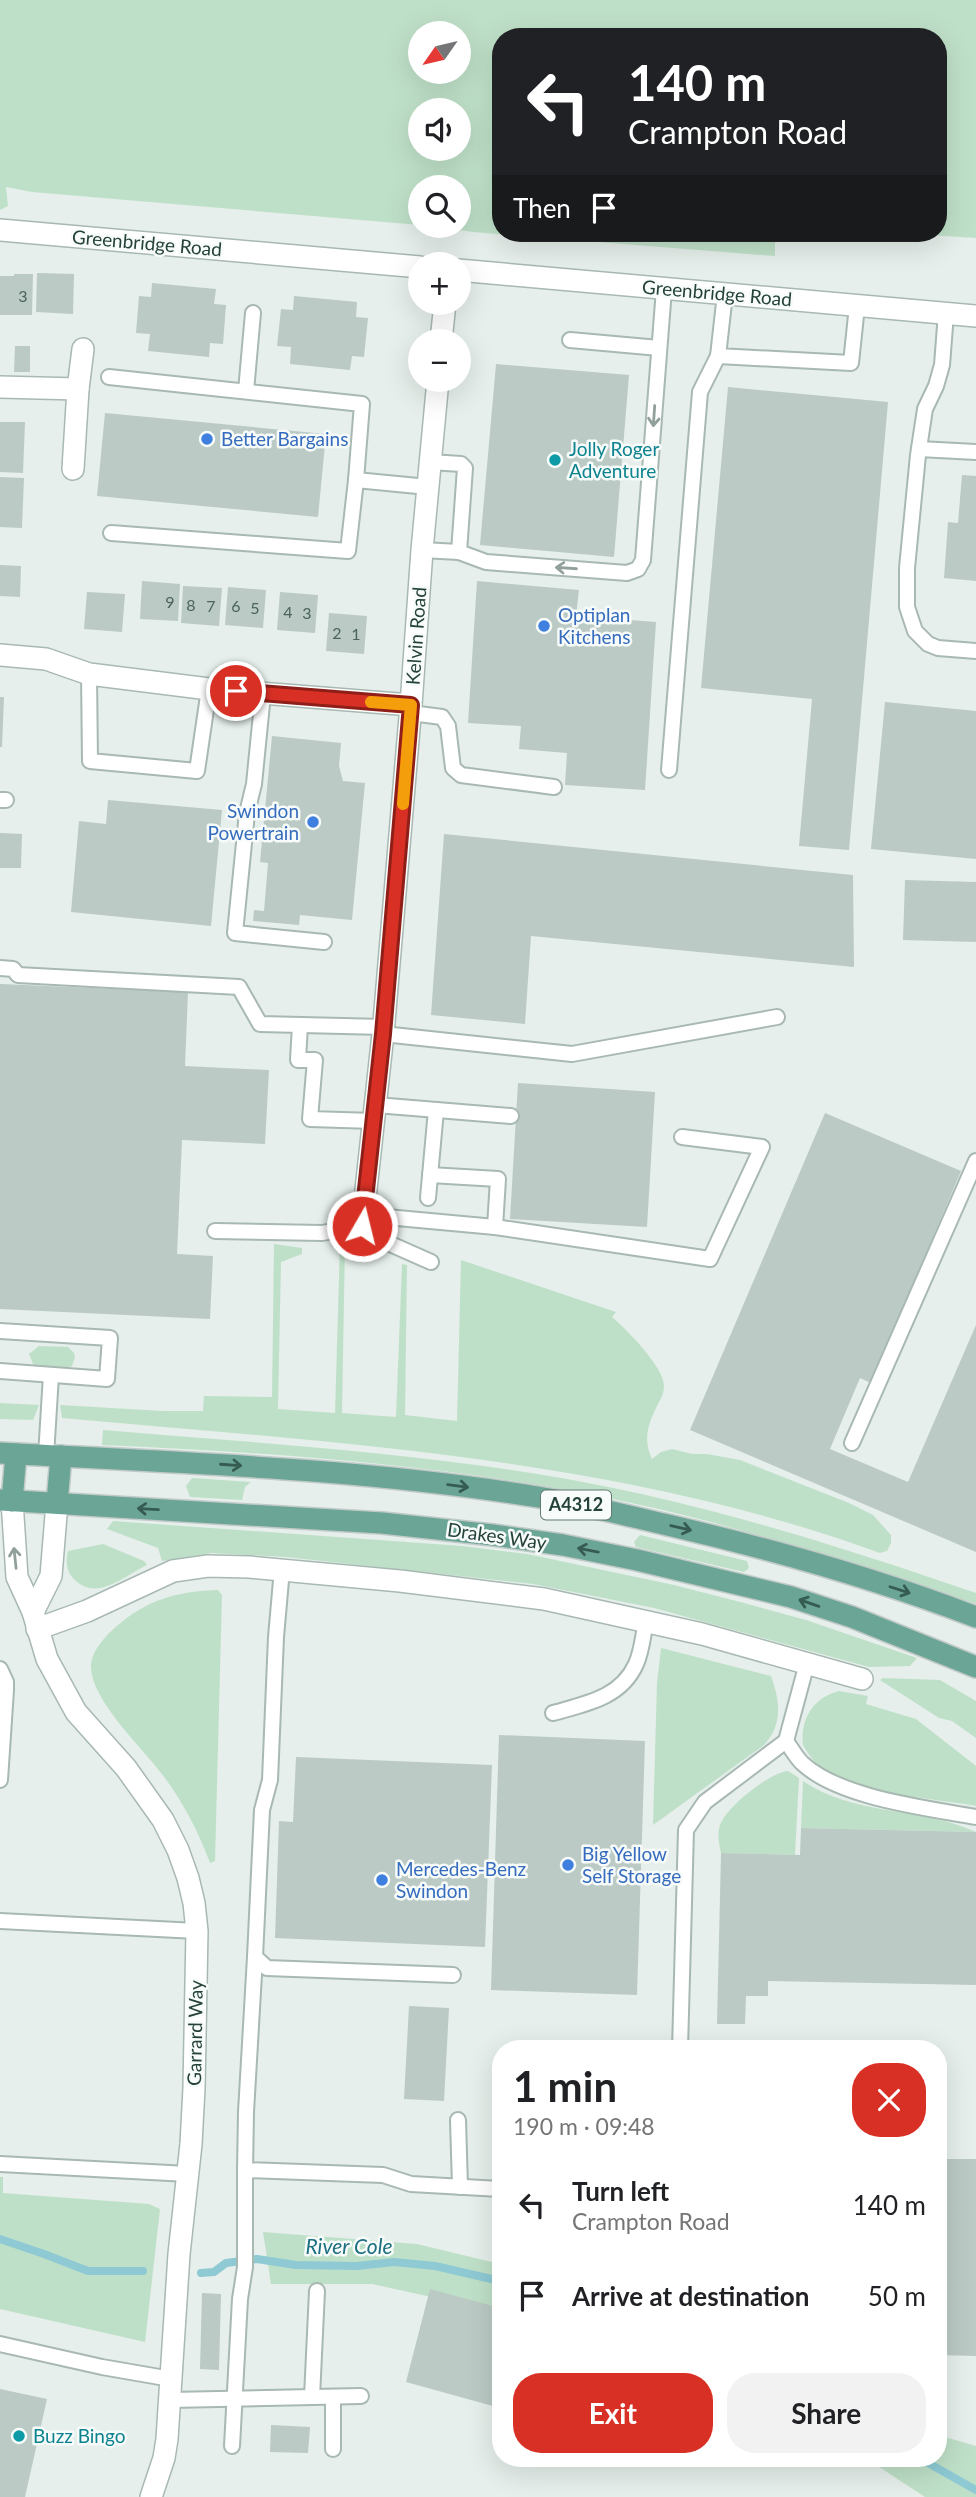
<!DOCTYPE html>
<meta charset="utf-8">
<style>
:root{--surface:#fff;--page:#f2f2f2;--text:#202124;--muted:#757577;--accent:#d93025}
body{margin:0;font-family:Lato,sans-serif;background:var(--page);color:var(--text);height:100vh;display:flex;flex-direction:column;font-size:26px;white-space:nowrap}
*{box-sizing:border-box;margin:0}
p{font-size:23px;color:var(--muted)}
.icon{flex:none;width:38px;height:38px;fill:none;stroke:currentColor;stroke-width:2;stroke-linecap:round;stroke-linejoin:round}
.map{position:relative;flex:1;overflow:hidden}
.panel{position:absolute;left:492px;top:2040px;width:455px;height:427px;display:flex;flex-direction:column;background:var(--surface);border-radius:28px;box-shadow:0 7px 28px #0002}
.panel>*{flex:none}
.hud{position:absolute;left:492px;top:28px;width:455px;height:214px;border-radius:28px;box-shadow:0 7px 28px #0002;background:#202124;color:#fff;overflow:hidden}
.needle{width:46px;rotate:236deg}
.tools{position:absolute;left:408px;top:21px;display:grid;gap:14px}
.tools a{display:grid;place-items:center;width:63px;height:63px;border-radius:50%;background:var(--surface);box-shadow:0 7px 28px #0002;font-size:35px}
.pin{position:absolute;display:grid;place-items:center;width:60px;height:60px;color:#fff;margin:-30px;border:4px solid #fff;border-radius:50%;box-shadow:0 2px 7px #0007}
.me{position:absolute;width:77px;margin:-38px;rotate:8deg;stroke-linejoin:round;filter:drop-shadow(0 0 5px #0008)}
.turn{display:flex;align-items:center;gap:24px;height:147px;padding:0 21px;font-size:32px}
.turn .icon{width:91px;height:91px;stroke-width:2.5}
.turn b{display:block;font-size:49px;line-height:60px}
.then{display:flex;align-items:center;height:66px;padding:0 21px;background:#0003;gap:14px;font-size:26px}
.round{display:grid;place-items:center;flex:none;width:74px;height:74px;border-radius:28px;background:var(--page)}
.headline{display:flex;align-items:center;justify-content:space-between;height:119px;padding:0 21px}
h1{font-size:42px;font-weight:700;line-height:52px}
.cta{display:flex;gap:14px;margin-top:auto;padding:14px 21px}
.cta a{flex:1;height:80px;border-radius:28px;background:var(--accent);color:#fff;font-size:28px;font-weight:700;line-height:80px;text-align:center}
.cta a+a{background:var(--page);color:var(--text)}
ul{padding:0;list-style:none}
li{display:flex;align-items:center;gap:21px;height:91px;padding:0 21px}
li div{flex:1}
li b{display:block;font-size:26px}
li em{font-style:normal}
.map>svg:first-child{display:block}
.green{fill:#bfe0c8;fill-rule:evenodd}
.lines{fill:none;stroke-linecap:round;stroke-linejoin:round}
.stream{stroke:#8ec9d4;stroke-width:8}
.building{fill:#bbcac4}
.service-casing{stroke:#a8b8b2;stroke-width:18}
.minor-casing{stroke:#a8b8b2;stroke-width:24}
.tertiary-casing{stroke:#a8b8b2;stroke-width:24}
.primary-casing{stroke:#c2cac8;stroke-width:24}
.service{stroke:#fff;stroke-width:14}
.minor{stroke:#fff;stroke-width:21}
.tertiary{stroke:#fff;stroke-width:21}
.primary{stroke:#6aa596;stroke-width:21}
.oneway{stroke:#92a09c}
.oneway2{stroke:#365b51}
.route-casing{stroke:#8d1f18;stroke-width:18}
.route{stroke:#d93025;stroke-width:12}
.slow{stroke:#f59e0b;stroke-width:12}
.shop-dot{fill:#3f7fe0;stroke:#f7fbf9;stroke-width:2.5}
.culture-dot{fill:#0f9aa8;stroke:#f7fbf9;stroke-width:2.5}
.labels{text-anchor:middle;stroke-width:5;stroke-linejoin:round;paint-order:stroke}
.number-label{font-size:16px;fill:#4a645c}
.shield{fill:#f7fbf9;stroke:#637a73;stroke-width:2}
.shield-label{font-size:18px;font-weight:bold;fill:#24423a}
.street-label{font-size:19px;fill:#24423a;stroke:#f7fbf9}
.shop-label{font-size:19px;fill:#366cbe;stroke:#f7fbf9;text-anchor:start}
.culture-label{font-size:19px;fill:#0d838f;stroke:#f7fbf9;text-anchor:start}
.water-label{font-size:21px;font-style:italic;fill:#1c6f80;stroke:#f7fbf9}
</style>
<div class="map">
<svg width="976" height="2497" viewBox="0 0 976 2497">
<rect width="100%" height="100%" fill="#e6efeb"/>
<g class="green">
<path d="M0 0H976V238L895 233H938V37H500V233H775V256L473 232 428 226H458V187H420V225L32 192 6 187 8 206 0 210ZM458 33V72H420V33ZM458 110V149H420V110Z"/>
<path d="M340 1243 345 1244 342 1413 396 1417 402 1264 407 1265 405 1415 457 1421 461 1260 616 1312 612 1317C627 1330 664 1367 664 1386 664 1392 662 1397 659 1402 649 1422 642 1437 652 1459L661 1452 672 1449 692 1454H707L740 1460 849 1503 873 1515 891 1535V1543L887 1551 880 1553C617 1457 337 1443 62 1418L60 1405 163 1411H203L204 1396 272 1397 274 1244 302 1248V1254L281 1262 278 1409 335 1413Z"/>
<path d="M39 1346 68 1347 74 1353 75 1357 72 1366 66 1368 34 1366 29 1354Z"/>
<path d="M0 1403 39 1405 33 1420 0 1419Z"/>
<path d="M103 1430C258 1443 414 1452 567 1479 707 1504 842 1547 976 1593V1604C886 1577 798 1545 707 1521 510 1469 305 1454 102 1445Z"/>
<path d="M192 1478 251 1482 245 1487 242 1500 190 1497 186 1486Z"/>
<path d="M113 1521 462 1546 527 1554 674 1585 744 1603 806 1620 917 1658 910 1666 869 1667 654 1608 533 1584 286 1557 212 1553 162 1561 158 1548 107 1529Z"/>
<path d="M640 1535 747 1561 749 1568 744 1572 636 1547 634 1542Z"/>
<path d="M103 1544 144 1561 147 1565C124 1576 95 1604 72 1577 66 1570 66 1560 68 1551Z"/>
<path d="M218 1590 222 1595 215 1861 210 1863C199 1833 184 1804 165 1778 145 1750 93 1703 91 1668 90 1650 110 1631 123 1621 152 1598 182 1591 218 1590Z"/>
<path d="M661 1648 771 1676C780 1701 783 1725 764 1745L653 1825 657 1683Z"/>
<path d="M883 1678 940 1680 976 1701V1738L952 1721 939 1718 880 1680Z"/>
<path d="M839 1691 868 1696 866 1704 916 1719 976 1766V1806C937 1799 859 1793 828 1773 817 1766 809 1756 803 1745 800 1719 814 1697 839 1691Z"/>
<path d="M788 1771 799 1778 795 1855 721 1853C719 1844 717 1834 720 1825 726 1807 769 1773 788 1771Z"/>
<path d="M803 1781C854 1816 922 1807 976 1832L801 1828Z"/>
<path d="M0 2177H3V2193L149 2204 160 2209 145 2342 0 2309Z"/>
<path d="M263 2232 417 2244 500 2264V2312L372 2284H271Z"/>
<path d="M938 2435 976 2446V2497H925L867 2459H938Z"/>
</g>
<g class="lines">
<g class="stream">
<path d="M0 2239 44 2254 88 2271H143"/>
<path d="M201 2273 214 2272 226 2263 257 2259 296 2265 357 2266 394 2262 435 2266 500 2281"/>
<path d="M921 2459 976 2490"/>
</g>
</g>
<g class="building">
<path d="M37 273 74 274 73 314 36 312Z"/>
<path d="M14 274H33L32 315H0V276H14Z"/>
<path d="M152 283 216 289 214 304 226 305 223 344 210 343 209 357 148 351 150 334 136 333 139 296 151 297Z"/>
<path d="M294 296 357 302 356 317 368 318 364 357 352 356 350 370 290 364 291 347 277 346 281 309 293 310Z"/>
<path d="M15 346H30V372H14Z"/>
<path d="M496 364 629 375 614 557 480 545Z"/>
<path d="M728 387 888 402 849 850 799 846 812 699 701 688Z"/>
<path d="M105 413 326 434 318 517 97 496Z"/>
<path d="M0 422H25L23 473 0 472Z"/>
<path d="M962 475 976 476V581L944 578 948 522 958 523Z"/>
<path d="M0 477 24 478 22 528 0 527Z"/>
<path d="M0 565 21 566 20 597 0 596Z"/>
<path d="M142 581 180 584 178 621 140 619Z"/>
<path d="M477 581 579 590 576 616 656 622 645 790 565 785 567 753 519 749 521 726 468 723Z"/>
<path d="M183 586 222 588 219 626 181 623Z"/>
<path d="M228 587 266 590 263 628 225 625Z"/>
<path d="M87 592 125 594 122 632 84 629Z"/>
<path d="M280 592 318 595 315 633 277 630Z"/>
<path d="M329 613 367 616 364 654 326 651Z"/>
<path d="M0 697H4L2 747H0Z"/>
<path d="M885 702 976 711V859L871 849Z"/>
<path d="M272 736 341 743 339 766 343 781 365 783 352 920 300 915 299 925 253 921 254 910 264 911 268 863 260 862Z"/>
<path d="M108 800 222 810 211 926 71 912 79 821 106 824Z"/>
<path d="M0 833 22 834 21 868H0Z"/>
<path d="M444 834 853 875 854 967 531 936 525 1024 431 1015Z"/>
<path d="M905 880 976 882V942L903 940Z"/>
<path d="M0 984 188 992 185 1066 269 1070 265 1144 182 1140 177 1254 213 1256 210 1319 0 1309Z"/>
<path d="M518 1083 655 1092 647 1227 510 1219Z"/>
<path d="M825 1113 961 1171 871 1383 860 1378 830 1449 908 1482 976 1325V1552L690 1430Z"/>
<path d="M499 1735 645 1741 637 1995 491 1990Z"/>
<path d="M296 1757 492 1765 485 1947 275 1938 279 1821 293 1822Z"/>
<path d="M801 1828 976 1832V1985L768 1981V1996H746L745 2024H717L721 1853 800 1855Z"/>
<path d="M409 2006 449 2008 444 2101 404 2099Z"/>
<path d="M938 2159H976V2356L938 2355Z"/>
<path d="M430 2289 500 2308V2408L406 2382Z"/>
<path d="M202 2293 221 2294 219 2370 200 2369Z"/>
<path d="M0 2389 47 2399 25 2497H0Z"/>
<path d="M271 2425 310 2427 308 2453 270 2452Z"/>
</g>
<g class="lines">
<g class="service-casing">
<g id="service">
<path d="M725 294 718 356 851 363 857 306"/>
<path d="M946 313 942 365 936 386 925 409 918 455 907 568V607L915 631 928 644 938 648 976 651"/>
<path d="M570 340 659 348"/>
<path d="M109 377 362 404 356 480"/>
<path d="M246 391 253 313"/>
<path d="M919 449 976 452"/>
<path d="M430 462 461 464 465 468 459 552 486 562 627 573 638 569 643 560 664 289"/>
<path d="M111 533 348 551 356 480 428 487"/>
<path d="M422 550 459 552"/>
<path d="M89 674 90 761 197 771 209 689"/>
<path d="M263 694 254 784 247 813 235 933 324 942"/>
<path d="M411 713 442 717 448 726 453 768 461 775 554 787"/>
<path d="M669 770 700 392 718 356"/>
<path d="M0 800H6"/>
<path d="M0 968 13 969 18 975 239 987 260 1024 384 1027"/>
<path d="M300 1025 298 1060H315L310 1119 374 1121"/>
<path d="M383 1034 572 1054 777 1017"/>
<path d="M376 1105 511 1116"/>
<path d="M430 1175 498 1179 495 1227"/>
<path d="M428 1198 436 1110"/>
<path d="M365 1215 495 1227 710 1259 762 1147 682 1137"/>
<path d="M215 1231 322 1233 362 1226 379 1239 431 1262"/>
<path d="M0 1331 110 1338 107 1379 0 1371"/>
<path d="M852 1443 976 1161"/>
<path d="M46 1456 51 1375"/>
<path d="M282 1569 276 1637 270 1780 262 1810 255 1957 267 1968 453 1975"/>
<path d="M0 1669 6 1682V1690L0 1780"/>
<path d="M553 1713C585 1704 621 1698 636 1664 642 1651 643 1635 646 1621"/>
<path d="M786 1741C791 1748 796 1757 802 1763 839 1798 927 1808 976 1817"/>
<path d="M0 1921 197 1931"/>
<path d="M255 1957 246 2112 245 2170 383 2175 411 2184 500 2189"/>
<path d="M680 2049 686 1830 705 1802 786 1741 807 1663"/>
<path d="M458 2120 460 2187"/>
<path d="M0 2164 188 2174"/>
<path d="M0 2344 102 2367 171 2379"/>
<path d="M312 2397 317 2291"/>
<path d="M170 2400 361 2396"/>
<path d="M232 2446 240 2299 245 2267V2170"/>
<path d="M333 2449V2397"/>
</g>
</g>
<g class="minor-casing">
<g id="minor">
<path d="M441 341 445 303"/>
<path d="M0 387 78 389 73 469"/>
<path d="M78 389 83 349"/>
<path d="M0 655 46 659 89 674 209 689 411 705"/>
<path d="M362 1226 383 1034 411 705 422 550 438 380"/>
<path d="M12 1501 17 1577 33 1612 47 1659 76 1712 126 1768 163 1820 178 1850 188 1878 194 1903 197 1931 194 2088 191 2144 179 2254 167 2439 164 2458 151 2497"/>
<path d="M33 1612 51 1576 57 1503"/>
<path d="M37 1629 87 1611 173 1571 208 1566 249 1567 400 1581 544 1599 702 1634 862 1679"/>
</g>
</g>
<g class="tertiary-casing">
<g id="tertiary">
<path d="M0 230 420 267"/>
<path d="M458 270 976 316"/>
</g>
</g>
<g class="primary-casing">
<g id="primary">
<path d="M0 1453C180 1463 360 1468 538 1497 583 1504 628 1516 672 1526 775 1550 877 1579 976 1617"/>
<path d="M0 1500 382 1523 493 1535 563 1545 637 1560 791 1597 852 1617 976 1667"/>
<path d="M12 1501 16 1454"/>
<path d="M57 1503 61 1456"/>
</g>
</g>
<use href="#service" class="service"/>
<use href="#minor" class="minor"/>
<use href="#tertiary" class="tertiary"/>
<use href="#primary" class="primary"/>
</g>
<defs><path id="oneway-shaft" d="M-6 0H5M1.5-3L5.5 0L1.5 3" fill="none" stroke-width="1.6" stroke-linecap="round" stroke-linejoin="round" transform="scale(1.75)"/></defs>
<g class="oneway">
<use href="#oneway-shaft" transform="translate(654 416) rotate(94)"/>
<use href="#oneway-shaft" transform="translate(566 568) rotate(-176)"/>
<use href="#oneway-shaft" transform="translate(15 1558) rotate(-96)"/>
</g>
<g class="oneway2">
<use href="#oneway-shaft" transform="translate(231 1465) rotate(4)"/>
<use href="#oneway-shaft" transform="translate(458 1486) rotate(7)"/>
<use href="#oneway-shaft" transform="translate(148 1509) rotate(-177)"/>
<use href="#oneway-shaft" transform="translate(681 1528) rotate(13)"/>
<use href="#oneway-shaft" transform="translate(588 1550) rotate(-169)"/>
<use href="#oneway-shaft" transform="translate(900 1590) rotate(18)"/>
<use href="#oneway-shaft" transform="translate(809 1603) rotate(-161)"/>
</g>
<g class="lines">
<g class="route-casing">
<path id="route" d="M236 691 411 705 383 1034 362 1226"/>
</g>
<use href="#route" class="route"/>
<path class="slow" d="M371 702 411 705 403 804"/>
</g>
<g class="shop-dot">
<circle cx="207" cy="439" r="7"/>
<circle cx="544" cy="626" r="7"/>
<circle cx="313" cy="822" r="7"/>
<circle cx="568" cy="1865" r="7"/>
<circle cx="382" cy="1880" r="7"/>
</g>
<g class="culture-dot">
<circle cx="555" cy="460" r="7"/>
<circle cx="19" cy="2436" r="7"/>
</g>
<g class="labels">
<g class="number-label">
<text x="23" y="302">3</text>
<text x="170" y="608">9</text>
<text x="191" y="611">8</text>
<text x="211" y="612">7</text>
<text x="236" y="612">6</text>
<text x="255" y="614">5</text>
<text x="288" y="618">4</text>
<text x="307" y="619">3</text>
<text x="337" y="639">2</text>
<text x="356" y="640">1</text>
</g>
<rect class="shield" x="541" y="1490.5" width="70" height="29" rx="5"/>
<g class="shield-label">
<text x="576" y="1511">A4312</text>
</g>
<g class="street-label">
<text transform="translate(147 243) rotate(5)" y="7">Greenbridge Road</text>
<text transform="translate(717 293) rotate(5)" y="7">Greenbridge Road</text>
<text transform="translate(416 636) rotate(-86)" y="7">Kelvin Road</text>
<text transform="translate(497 1536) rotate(8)" y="7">Drakes Way</text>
<text transform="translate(195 2033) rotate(-89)" y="7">Garrard Way</text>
</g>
<g class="shop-label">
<text x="221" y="446">Better Bargains</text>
<text x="558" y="622">Optiplan<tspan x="558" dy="22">Kitchens</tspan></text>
<text x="299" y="818" text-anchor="end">Swindon<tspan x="299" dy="22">Powertrain</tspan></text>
<text x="582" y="1861">Big Yellow<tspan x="582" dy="22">Self Storage</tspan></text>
<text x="396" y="1876">Mercedes-Benz<tspan x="396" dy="22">Swindon</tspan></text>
</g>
<g class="culture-label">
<text x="569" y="456">Jolly Roger<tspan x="569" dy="22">Adventure</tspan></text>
<text x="33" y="2443">Buzz Bingo</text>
</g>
<g class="water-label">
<text x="349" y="2254">River Cole</text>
</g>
</g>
</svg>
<div class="tools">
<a><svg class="needle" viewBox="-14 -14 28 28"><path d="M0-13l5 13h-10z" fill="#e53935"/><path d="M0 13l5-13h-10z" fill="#757577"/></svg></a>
<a><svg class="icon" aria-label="sound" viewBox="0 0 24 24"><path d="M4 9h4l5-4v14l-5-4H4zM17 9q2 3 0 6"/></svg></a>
<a><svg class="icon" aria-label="search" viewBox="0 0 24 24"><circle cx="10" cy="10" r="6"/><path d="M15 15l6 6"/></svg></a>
<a>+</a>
<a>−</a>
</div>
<div class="pin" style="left:236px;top:691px;background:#d93025"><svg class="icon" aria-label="arrive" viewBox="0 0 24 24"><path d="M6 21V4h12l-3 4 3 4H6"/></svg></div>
<svg class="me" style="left:362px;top:1226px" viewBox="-20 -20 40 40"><circle r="17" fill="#d93025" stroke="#fff" stroke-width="3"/><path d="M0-11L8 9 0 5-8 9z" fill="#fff"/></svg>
<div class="hud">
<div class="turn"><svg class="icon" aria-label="left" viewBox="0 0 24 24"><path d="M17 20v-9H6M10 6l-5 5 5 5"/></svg><div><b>140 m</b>Crampton Road</div></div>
<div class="then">Then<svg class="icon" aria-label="arrive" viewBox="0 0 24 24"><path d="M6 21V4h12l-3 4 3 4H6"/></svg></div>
</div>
<section class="panel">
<div class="headline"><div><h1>1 min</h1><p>190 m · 09:48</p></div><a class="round" style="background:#d93025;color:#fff"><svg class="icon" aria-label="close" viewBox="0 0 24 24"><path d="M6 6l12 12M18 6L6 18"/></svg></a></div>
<ul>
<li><svg class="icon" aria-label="left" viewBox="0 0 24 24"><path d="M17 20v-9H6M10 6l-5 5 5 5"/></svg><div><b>Turn left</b><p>Crampton Road</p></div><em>140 m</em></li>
<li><svg class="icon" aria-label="arrive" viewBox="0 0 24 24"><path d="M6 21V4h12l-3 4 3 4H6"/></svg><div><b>Arrive at destination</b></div><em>50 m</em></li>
</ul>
<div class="cta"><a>Exit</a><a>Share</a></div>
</section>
</div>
